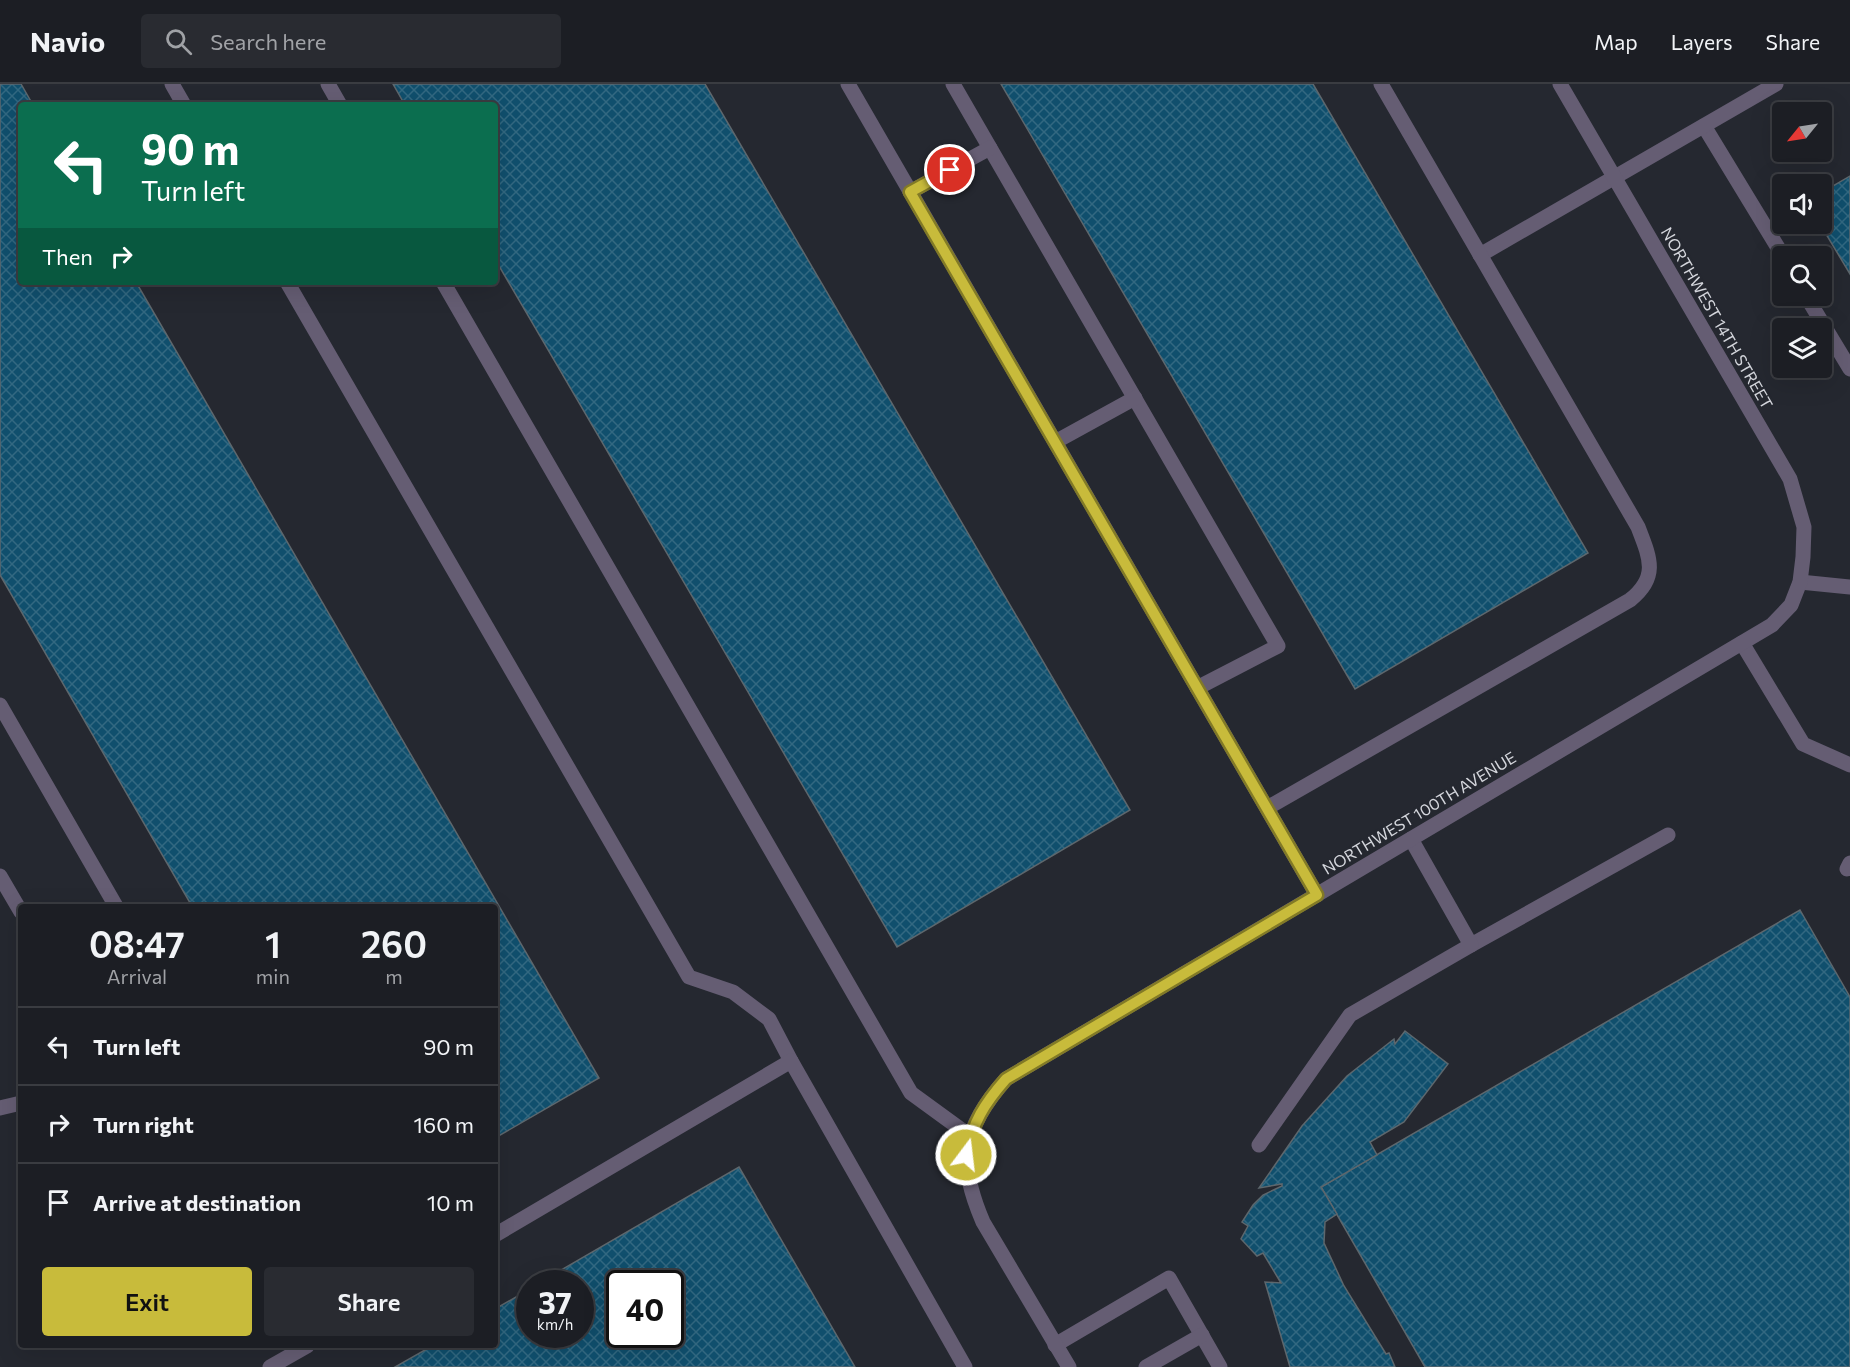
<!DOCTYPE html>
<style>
:root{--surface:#1c1e24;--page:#292b31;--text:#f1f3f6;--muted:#a0a2a6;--line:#3a3c41;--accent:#c8bb3b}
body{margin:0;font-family:Commissioner,sans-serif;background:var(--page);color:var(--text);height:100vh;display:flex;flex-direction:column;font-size:22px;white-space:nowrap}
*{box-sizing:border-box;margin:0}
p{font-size:20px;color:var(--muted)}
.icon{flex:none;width:33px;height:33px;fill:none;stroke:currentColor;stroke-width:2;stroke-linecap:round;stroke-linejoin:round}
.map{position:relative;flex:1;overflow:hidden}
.drawer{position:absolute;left:18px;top:820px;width:480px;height:444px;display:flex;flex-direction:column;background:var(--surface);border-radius:6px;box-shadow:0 6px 24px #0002,0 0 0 2px var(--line)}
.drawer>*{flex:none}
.banner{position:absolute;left:18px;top:18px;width:480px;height:183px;border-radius:6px;box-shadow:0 6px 24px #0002,0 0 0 2px var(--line);background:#0b6e4f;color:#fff;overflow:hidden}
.needle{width:39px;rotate:240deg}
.tools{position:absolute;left:1772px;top:18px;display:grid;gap:12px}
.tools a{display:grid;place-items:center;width:60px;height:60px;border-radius:6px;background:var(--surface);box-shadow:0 6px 24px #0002,0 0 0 2px var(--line);font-size:30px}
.speed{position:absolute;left:516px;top:1186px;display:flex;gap:12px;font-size:30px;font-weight:700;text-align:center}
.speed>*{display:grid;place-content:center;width:78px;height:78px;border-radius:50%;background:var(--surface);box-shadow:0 6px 24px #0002,0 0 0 2px var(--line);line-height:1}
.speed small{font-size:15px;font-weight:400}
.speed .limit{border:3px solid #111;border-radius:9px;background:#fff;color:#111}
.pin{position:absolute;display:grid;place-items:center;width:51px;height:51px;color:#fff;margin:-26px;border:3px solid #fff;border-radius:50%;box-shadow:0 2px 6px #0007}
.me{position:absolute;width:66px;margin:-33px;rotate:15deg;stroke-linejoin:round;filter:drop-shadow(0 0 4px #0008)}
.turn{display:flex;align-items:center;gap:21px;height:126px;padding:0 24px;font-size:27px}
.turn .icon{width:78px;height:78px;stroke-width:2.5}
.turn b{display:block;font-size:42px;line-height:51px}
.then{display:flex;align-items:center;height:57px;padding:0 24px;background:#0003;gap:12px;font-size:22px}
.eta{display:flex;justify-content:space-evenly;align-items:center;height:102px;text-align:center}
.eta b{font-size:36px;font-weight:600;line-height:42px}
.cta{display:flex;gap:12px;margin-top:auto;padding:12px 24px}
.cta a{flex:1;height:69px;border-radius:6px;background:var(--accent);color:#111;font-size:24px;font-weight:600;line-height:69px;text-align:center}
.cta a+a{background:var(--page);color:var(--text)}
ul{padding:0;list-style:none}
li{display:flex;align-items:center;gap:18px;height:78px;padding:0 24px;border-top:2px solid var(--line)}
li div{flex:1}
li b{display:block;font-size:22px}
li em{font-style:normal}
header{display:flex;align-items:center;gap:36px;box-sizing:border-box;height:84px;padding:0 30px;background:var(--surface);border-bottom:2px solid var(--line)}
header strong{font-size:28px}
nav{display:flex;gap:33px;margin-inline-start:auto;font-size:21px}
.search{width:420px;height:54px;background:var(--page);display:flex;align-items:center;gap:15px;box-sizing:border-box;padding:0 21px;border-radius:6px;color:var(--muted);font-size:22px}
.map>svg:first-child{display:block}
.building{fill:url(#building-cross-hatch);stroke:#5d676d;stroke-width:1.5;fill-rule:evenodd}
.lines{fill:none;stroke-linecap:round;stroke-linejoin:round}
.service{stroke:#655d73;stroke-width:15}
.tertiary{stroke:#655d73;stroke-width:15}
.route-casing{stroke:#827a26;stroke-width:15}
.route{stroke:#c8bb3b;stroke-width:10}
.labels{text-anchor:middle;stroke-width:4.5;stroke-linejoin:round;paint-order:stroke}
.street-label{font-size:16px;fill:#d4d6dc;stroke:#252830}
</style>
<header>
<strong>Navio</strong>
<div class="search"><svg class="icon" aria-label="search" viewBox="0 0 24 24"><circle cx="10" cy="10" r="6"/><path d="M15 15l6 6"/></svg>Search here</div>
<nav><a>Map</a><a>Layers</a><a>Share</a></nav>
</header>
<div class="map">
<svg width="1850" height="1283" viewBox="0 0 1850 1283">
<defs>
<pattern id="building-cross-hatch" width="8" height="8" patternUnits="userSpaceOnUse" patternTransform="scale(1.5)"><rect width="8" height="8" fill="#104f6d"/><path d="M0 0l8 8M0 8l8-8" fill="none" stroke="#326881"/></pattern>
</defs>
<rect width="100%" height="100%" fill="#252830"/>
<g class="building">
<path d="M0 0H21L33 21H21V198H136L599 994 495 1054V824H193L0 491Z"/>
<path d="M393 0H705L1130 726 897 863 495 175V21H405Z"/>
<path d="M1001 0H1313L1588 469 1355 605Z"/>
<path d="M1850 92V190L1820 140 1821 109Z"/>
<path d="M1800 826 1850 913V1283H1425L1321 1103Z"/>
<path d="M1405 947 1448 980 1404 1038 1370 1058 1377 1071 1321 1103 1337 1130 1325 1138 1324 1159 1344 1202 1386 1270 1389 1269 1395 1283H1290L1265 1198 1281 1199 1263 1169 1257 1172 1241 1155 1248 1142 1242 1138 1253 1121 1263 1111 1282 1102V1100L1259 1104 1302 1042 1347 992 1394 955 1395 960Z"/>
<path d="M739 1083 855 1283H395L432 1262H495V1225L530 1205V1251H580V1200H537ZM620 1200H670V1251H620Z"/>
</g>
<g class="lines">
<g class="service">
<path d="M172 0 184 21"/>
<path d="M328 0 340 21"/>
<path d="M848 0 1317 811"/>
<path d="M953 0 1278 562 1197 604"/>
<path d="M1704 42 1783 172"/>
<path d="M910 108 990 64"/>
<path d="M1480 171 1776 0"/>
<path d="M287 198 689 893 733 908 769 935 791 977"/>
<path d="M443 198 911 1009 970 1052"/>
<path d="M1806 212 1850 285"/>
<path d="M1055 358 1135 314"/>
<path d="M1800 498 1850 503"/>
<path d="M1742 559 1803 660 1850 681"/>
<path d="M0 621 117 824"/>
<path d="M1267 724 1630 516C1659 493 1650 474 1638 443L1381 0"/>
<path d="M1847 785 1850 779"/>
<path d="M0 792 21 828"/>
<path d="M1471 861 1668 751"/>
<path d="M0 1024 21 1019"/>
<path d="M1259 1061 1350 931 1471 861 1411 755"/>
<path d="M495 1151 791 977 965 1283"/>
<path d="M1055 1261 1169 1194 1220 1283"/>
<path d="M270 1283 307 1262"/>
<path d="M1146 1283 1202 1251"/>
</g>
<path class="tertiary" d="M1069 1283 983 1138C957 1078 962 1045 1006 995L1772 541 1791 521 1800 498 1803 473 1804 443 1790 395 1560 0"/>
</g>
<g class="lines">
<g class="route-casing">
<path id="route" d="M950 86 910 108 1317 811 1006 995C984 1020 973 1038 966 1071"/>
</g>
<use href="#route" class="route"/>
</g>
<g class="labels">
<g class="street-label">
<text transform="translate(1717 234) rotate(60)" y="6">NORTHWEST 14TH STREET</text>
<text transform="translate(1419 729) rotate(-31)" y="6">NORTHWEST 100TH AVENUE</text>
</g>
</g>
</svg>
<div class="tools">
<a><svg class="needle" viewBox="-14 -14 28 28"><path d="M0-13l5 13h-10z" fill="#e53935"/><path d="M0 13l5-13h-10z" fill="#a0a2a6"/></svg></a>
<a><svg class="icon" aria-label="sound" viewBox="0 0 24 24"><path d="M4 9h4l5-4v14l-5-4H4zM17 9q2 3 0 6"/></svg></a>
<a><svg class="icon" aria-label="search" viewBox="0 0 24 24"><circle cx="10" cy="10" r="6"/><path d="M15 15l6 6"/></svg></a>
<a><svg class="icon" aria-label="layers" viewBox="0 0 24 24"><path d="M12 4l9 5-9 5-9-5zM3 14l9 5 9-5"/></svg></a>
</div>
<div class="speed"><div>37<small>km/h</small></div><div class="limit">40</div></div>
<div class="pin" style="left:950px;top:86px;background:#d93025"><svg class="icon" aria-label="arrive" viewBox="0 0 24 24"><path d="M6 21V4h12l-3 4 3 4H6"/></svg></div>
<svg class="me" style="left:966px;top:1071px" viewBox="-20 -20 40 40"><circle r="17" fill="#c8bb3b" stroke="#fff" stroke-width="3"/><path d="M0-11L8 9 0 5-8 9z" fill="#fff"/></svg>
<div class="banner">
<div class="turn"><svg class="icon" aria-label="left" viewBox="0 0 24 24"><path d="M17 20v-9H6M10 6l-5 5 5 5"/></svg><div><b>90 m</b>Turn left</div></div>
<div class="then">Then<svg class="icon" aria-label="right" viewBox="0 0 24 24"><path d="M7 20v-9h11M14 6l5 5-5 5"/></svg></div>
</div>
<section class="drawer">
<div class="eta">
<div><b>08:47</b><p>Arrival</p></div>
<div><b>1</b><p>min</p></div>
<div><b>260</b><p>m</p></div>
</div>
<ul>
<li><svg class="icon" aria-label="left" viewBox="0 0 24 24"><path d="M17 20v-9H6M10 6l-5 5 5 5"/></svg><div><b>Turn left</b></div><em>90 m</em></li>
<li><svg class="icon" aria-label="right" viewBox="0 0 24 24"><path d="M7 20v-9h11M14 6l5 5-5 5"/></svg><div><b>Turn right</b></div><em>160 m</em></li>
<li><svg class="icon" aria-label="arrive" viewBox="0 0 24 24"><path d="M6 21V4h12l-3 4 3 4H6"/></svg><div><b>Arrive at destination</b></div><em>10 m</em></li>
</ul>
<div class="cta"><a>Exit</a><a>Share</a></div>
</section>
</div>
